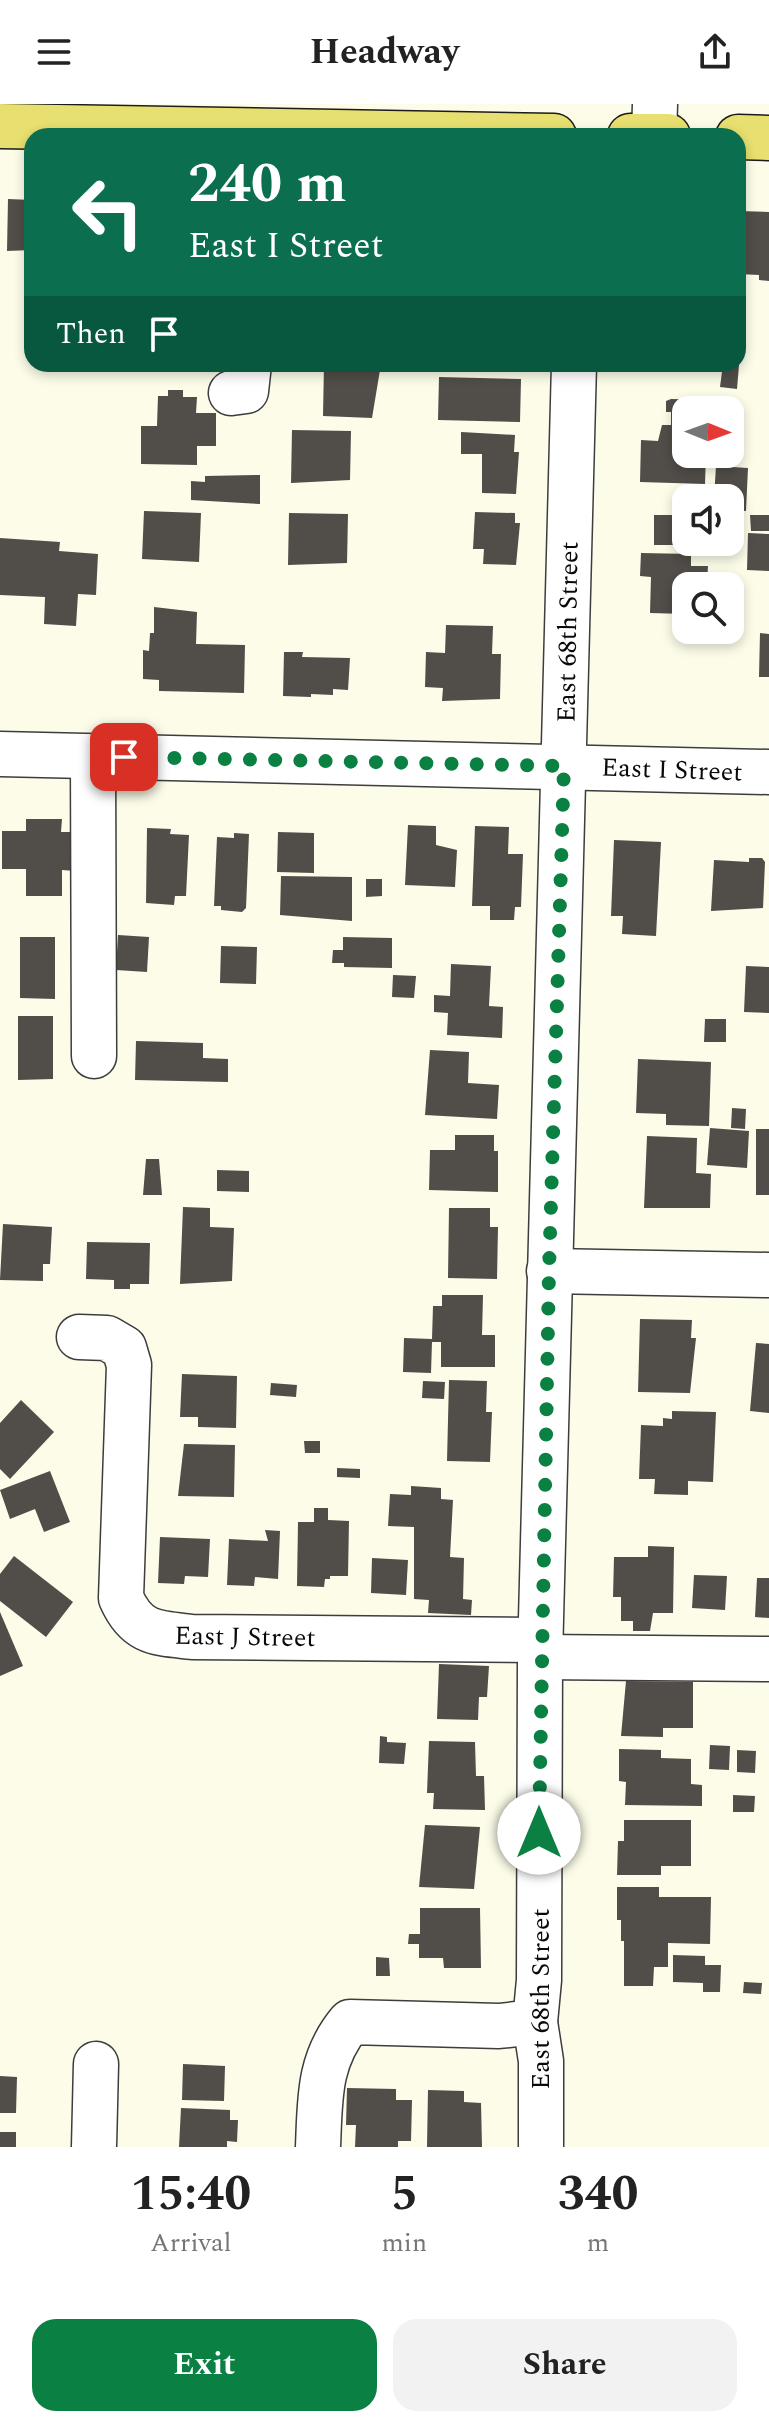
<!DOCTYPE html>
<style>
:root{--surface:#fff;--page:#f2f2f2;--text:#222;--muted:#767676;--accent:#0b8043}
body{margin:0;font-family:Spectral,serif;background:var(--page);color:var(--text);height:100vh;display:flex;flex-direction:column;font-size:30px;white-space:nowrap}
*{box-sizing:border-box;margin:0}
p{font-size:26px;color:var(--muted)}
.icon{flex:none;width:44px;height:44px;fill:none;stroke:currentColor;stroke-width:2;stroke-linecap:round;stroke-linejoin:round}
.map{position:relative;height:2043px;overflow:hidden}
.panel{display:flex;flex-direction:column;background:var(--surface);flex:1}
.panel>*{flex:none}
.top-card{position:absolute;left:24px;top:24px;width:722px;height:244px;border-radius:24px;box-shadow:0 4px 12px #0003;background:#0b6e4f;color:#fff;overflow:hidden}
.needle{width:52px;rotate:91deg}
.tools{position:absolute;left:672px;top:292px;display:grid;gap:16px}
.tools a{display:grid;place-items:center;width:72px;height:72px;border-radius:16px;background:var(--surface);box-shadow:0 4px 12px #0003;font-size:40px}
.pin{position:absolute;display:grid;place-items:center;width:68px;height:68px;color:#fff;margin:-34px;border-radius:16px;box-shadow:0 4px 12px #0006}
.me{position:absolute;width:88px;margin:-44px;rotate:0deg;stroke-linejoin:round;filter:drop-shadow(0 0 6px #0008)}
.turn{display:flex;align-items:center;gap:28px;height:168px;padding:0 32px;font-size:36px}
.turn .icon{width:104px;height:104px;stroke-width:2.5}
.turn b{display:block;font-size:56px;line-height:68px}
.then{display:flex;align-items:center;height:76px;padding:0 32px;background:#0003;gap:16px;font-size:30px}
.eta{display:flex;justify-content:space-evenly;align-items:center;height:136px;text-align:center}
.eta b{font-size:48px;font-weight:700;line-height:56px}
.primary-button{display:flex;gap:16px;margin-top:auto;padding:16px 32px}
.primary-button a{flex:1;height:92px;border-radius:24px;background:var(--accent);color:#fff;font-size:32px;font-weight:700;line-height:92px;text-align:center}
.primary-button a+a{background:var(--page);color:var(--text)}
header{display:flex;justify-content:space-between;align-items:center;height:104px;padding:0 32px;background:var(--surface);font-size:36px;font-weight:700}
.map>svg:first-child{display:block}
.building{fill:#514d48}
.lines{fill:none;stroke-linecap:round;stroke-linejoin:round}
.minor-casing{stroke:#3d3d3d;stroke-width:47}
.major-casing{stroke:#1b1b1b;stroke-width:47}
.minor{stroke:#fff;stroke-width:44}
.major{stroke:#e7df6f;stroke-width:44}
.route{stroke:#0b8043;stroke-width:14;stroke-dasharray:0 25.2}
.labels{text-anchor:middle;stroke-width:8;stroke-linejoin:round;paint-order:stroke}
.street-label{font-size:26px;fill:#0a0a0a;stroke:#fff}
</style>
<header><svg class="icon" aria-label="menu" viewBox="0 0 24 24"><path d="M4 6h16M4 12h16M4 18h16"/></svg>Headway<svg class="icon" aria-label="share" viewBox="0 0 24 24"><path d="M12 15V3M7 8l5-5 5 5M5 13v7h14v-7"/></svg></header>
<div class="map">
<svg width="769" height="2043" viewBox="0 0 769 2043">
<rect width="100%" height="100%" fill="#fcfce9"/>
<g class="building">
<path d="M8 95 32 96V146L7 147Z"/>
<path d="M738 107 769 108V177L759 176V171L739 170Z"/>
<path d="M324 260H381L372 314 323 312Z"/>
<path d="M723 260 739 261 737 285 720 283Z"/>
<path d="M439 273 521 275 520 318 438 316Z"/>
<path d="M168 286H183V293H197L196 309H216V342H197V361L141 360V322H157L158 292H168Z"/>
<path d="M671 295 719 296V306H686V350H706L705 380 640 378 641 336 658 337 662 321H671V308H666V297Z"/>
<path d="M292 326 351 327 350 376 291 379Z"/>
<path d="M461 328 515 331 514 348H519L516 390 482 389V350H461Z"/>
<path d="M716 362 748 364 746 407 730 406V394H714Z"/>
<path d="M260 371V400L191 396V377L205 378V372Z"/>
<path d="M144 407 201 409 199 458 142 455Z"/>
<path d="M475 408 515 409V419H520L516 461 483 460 484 445H473Z"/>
<path d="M289 409 348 410 347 459 288 461Z"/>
<path d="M654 411H686V438H695V441H654Z"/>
<path d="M750 411H769V427H751Z"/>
<path d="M748 429 769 430V467L747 466Z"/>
<path d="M0 434 60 438 59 447 98 450 96 491 78 490 76 522 44 520 45 493 0 491Z"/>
<path d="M641 449 691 450V462H708L707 480 686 482V510L650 509 651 473 640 472Z"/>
<path d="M154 503 197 508 196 540 245 541 244 589 159 587V576L143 575V546L149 547 150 529H154Z"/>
<path d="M446 521 493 522 492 550H501L500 595 442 597 443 584 425 583 426 548 445 549Z"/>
<path d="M760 529 769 530V573H759Z"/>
<path d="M284 548H303L302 553 350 554 348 586 333 585V591L311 590V593L283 592Z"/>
<path d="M26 715H62L61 728H74L75 767 62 766V792H26V765H2V727H26Z"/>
<path d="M408 721 436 722V741L457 746 455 783 405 781Z"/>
<path d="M475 722 509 723 508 750H523L521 803H515L514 816H490V802H472Z"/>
<path d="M147 724 171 725 170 730 189 731 186 792H175L174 801 146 799Z"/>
<path d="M278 728 314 729V769L277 768Z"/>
<path d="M234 729 249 730 246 804 242 808 221 806V802H214L217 733 234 734Z"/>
<path d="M614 736 661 738 656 832 622 830 623 812H611Z"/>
<path d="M749 754H762L765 758 763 804 711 807 714 756 749 758Z"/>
<path d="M281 772 352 773V817L280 811Z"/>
<path d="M366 775H382V792L366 793Z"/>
<path d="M118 831 149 833 147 868 116 866Z"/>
<path d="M20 833H55V895L20 894Z"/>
<path d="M343 833 392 834V864L344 863V859H332L333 846H343Z"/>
<path d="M221 842 257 843 256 880 220 879Z"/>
<path d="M451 860 491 862 489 902 503 903 502 934 447 931 448 909 434 908V891L450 892Z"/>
<path d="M746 862 769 863V909L744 908Z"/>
<path d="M393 871 416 872 414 894 392 893Z"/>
<path d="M18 912H53V975L18 976Z"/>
<path d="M705 915H726V938H704Z"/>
<path d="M136 937 203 939V954L228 955V978L135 976Z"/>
<path d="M430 946 469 948 468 979 499 981 497 1015 425 1011Z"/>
<path d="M638 955 711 958 709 1022 666 1021V1010L636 1009Z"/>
<path d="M732 1004 746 1005 745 1025 731 1024Z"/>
<path d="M710 1024 749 1027 747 1064 707 1061Z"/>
<rect x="756" y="1025" width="13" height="66"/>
<path d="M455 1031H494V1047H498V1088L429 1086 430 1046H455Z"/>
<path d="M647 1032 697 1034 696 1069 711 1070 710 1104H644Z"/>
<path d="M146 1055H159L162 1091H143Z"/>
<path d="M217 1066 249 1067V1088L217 1087Z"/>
<path d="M183 1103 210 1104V1123L234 1124 232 1177 180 1180Z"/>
<path d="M449 1104H490V1123H498L497 1175 448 1174Z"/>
<path d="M3 1120 52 1123 50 1160H43V1177L0 1176Z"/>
<path d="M87 1138 150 1139 149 1180H130V1185H114V1176L86 1175Z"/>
<path d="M442 1191H483L482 1231H495V1263H441V1238H432L431 1269 403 1268 404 1234 432 1235 433 1202H442Z"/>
<path d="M640 1215 692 1216 691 1234H696L690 1289 638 1288Z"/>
<path d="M756 1239 769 1240V1309L750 1307Z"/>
<path d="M182 1270 237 1272 236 1324 198 1323V1313H180Z"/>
<path d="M449 1276 487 1277 486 1308H492L490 1358 447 1357Z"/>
<path d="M423 1277 445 1278 444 1295 422 1294Z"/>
<path d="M271 1279 297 1281 296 1293 270 1291Z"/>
<path d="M21 1296 54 1328 10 1375 0 1365V1319Z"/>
<path d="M672 1307 716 1308 713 1378 688 1377V1391L654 1390 655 1375H639L641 1321 663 1322V1314L672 1315Z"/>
<path d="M304 1337H320V1349H305Z"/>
<path d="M184 1340 235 1341 234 1393 178 1392Z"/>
<path d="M337 1364 360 1365V1374L337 1373Z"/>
<path d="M50 1367 70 1418 44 1428 35 1405 10 1415 0 1386Z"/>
<path d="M411 1382 441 1384V1395L453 1396 450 1453 464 1454 463 1495 472 1496 471 1511 428 1509 429 1496 414 1495V1423L388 1422 390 1390 411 1391Z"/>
<path d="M314 1404H328V1416L349 1417 348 1472H330V1475H325L324 1483 297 1482 298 1418H314Z"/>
<path d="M265 1426 280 1427 278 1475 255 1473 254 1482 227 1481 229 1435 268 1437Z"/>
<path d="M160 1433 210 1435 208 1473 185 1472 184 1480 158 1479Z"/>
<path d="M648 1442 674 1443 673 1509H653L650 1527H633V1517H621V1493H613L614 1453H648Z"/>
<path d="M14 1452 73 1498 46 1533 0 1497V1470Z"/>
<path d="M372 1454 408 1456 406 1491 371 1489Z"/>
<path d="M694 1471 727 1472 725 1506 692 1504Z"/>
<path d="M757 1474H769V1514L755 1513Z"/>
<path d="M0 1508 23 1562 0 1572Z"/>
<path d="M439 1560 489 1562 487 1593H479L478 1616 437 1615Z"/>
<path d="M626 1577 693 1578V1624H663V1633L621 1632Z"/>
<path d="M380 1632 387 1633V1638L406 1639 404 1660 379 1659Z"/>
<path d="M429 1637 475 1638 476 1672H484L485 1706 433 1705 434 1689H427Z"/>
<path d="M710 1641 730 1642 729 1666 709 1665Z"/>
<path d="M619 1645 661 1646V1654L691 1655V1680L702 1681V1702L625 1701 626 1678 619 1677Z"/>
<path d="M737 1646 756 1647 755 1669 737 1668Z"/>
<path d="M733 1691 755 1692 754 1708H733Z"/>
<path d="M624 1716H691V1762H661V1771H617L618 1737H624Z"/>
<path d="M425 1721 480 1723 474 1785 419 1783Z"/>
<path d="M617 1783H659V1793H711L710 1840 668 1839V1863H654L653 1882H624V1837H621V1816H617Z"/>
<path d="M420 1804H480L481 1864H444L443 1854H419V1840H408L409 1830H420Z"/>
<path d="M673 1851 705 1852V1861H721L720 1888H703V1879L673 1878Z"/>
<path d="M376 1853 389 1854 390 1872H376Z"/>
<path d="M744 1878 762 1879 761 1890 743 1889Z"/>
<path d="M183 1960 225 1962 224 1997 182 1996Z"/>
<path d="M0 1972 17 1973 16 2009H0Z"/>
<path d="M347 1984 396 1985V1996H412L411 2037H398V2043H355L356 2021H346Z"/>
<path d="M428 1986 464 1987V1998L481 1999 482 2043H427Z"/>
<path d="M181 2004 230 2006V2016H238L237 2038 227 2037V2043H179Z"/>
<rect x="0" y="2028" width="16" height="15"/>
</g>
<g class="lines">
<g class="minor-casing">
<g id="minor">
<path d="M654 32 655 0"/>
<path d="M231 289 246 287 249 260"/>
<path d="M0 650 769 668"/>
<path d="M93 653 94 952"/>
<path d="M549 1167 769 1171"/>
<path d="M79 1233 107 1234 124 1244 129 1261 121 1494C137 1530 156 1529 192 1533L541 1536"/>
<path d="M540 1553 769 1555"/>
<path d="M94 2043 96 1960"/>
<path d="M318 2043C320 1996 318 1956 350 1918L499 1922 535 1918"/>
<path d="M541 2043V1957L535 1918 539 1876 540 1553 574 260"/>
</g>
</g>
<g class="major-casing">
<g id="major">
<path d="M0 22 554 32"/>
<path d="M630 32H668"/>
<path d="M738 33 769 34"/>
</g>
</g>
<use href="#minor" class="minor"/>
<use href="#major" class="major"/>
</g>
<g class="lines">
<path class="route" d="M124 653 564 662 549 1167 539 1729"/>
</g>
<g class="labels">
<g class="street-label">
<text transform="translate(567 528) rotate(-89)" y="9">East 68th Street</text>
<text transform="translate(672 665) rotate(2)" y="9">East I Street</text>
<text transform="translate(245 1532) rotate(1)" y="9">East J Street</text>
<text transform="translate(540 1895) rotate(-90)" y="9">East 68th Street</text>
</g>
</g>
</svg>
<div class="tools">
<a><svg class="needle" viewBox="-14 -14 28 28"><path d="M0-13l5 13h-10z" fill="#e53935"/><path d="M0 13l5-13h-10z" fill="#767676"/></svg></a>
<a><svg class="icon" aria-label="sound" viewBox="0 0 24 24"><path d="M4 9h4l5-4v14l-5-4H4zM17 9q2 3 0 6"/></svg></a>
<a><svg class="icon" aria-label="search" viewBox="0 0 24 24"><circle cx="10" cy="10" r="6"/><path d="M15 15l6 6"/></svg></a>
</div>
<div class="pin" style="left:124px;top:653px;background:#d93025"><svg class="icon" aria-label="arrive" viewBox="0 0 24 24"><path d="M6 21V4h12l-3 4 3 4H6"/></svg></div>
<svg class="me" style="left:539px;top:1729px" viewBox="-20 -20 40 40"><circle r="19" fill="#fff"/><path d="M0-13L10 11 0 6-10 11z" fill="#0b8043"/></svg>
<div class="top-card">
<div class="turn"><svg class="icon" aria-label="left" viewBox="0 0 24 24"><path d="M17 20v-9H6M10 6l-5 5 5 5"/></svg><div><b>240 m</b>East I Street</div></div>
<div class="then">Then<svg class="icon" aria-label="arrive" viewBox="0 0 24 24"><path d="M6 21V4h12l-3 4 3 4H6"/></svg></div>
</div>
</div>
<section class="panel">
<div class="eta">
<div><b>15:40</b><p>Arrival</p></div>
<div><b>5</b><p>min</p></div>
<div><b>340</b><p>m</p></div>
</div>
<div class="primary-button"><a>Exit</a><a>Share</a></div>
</section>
